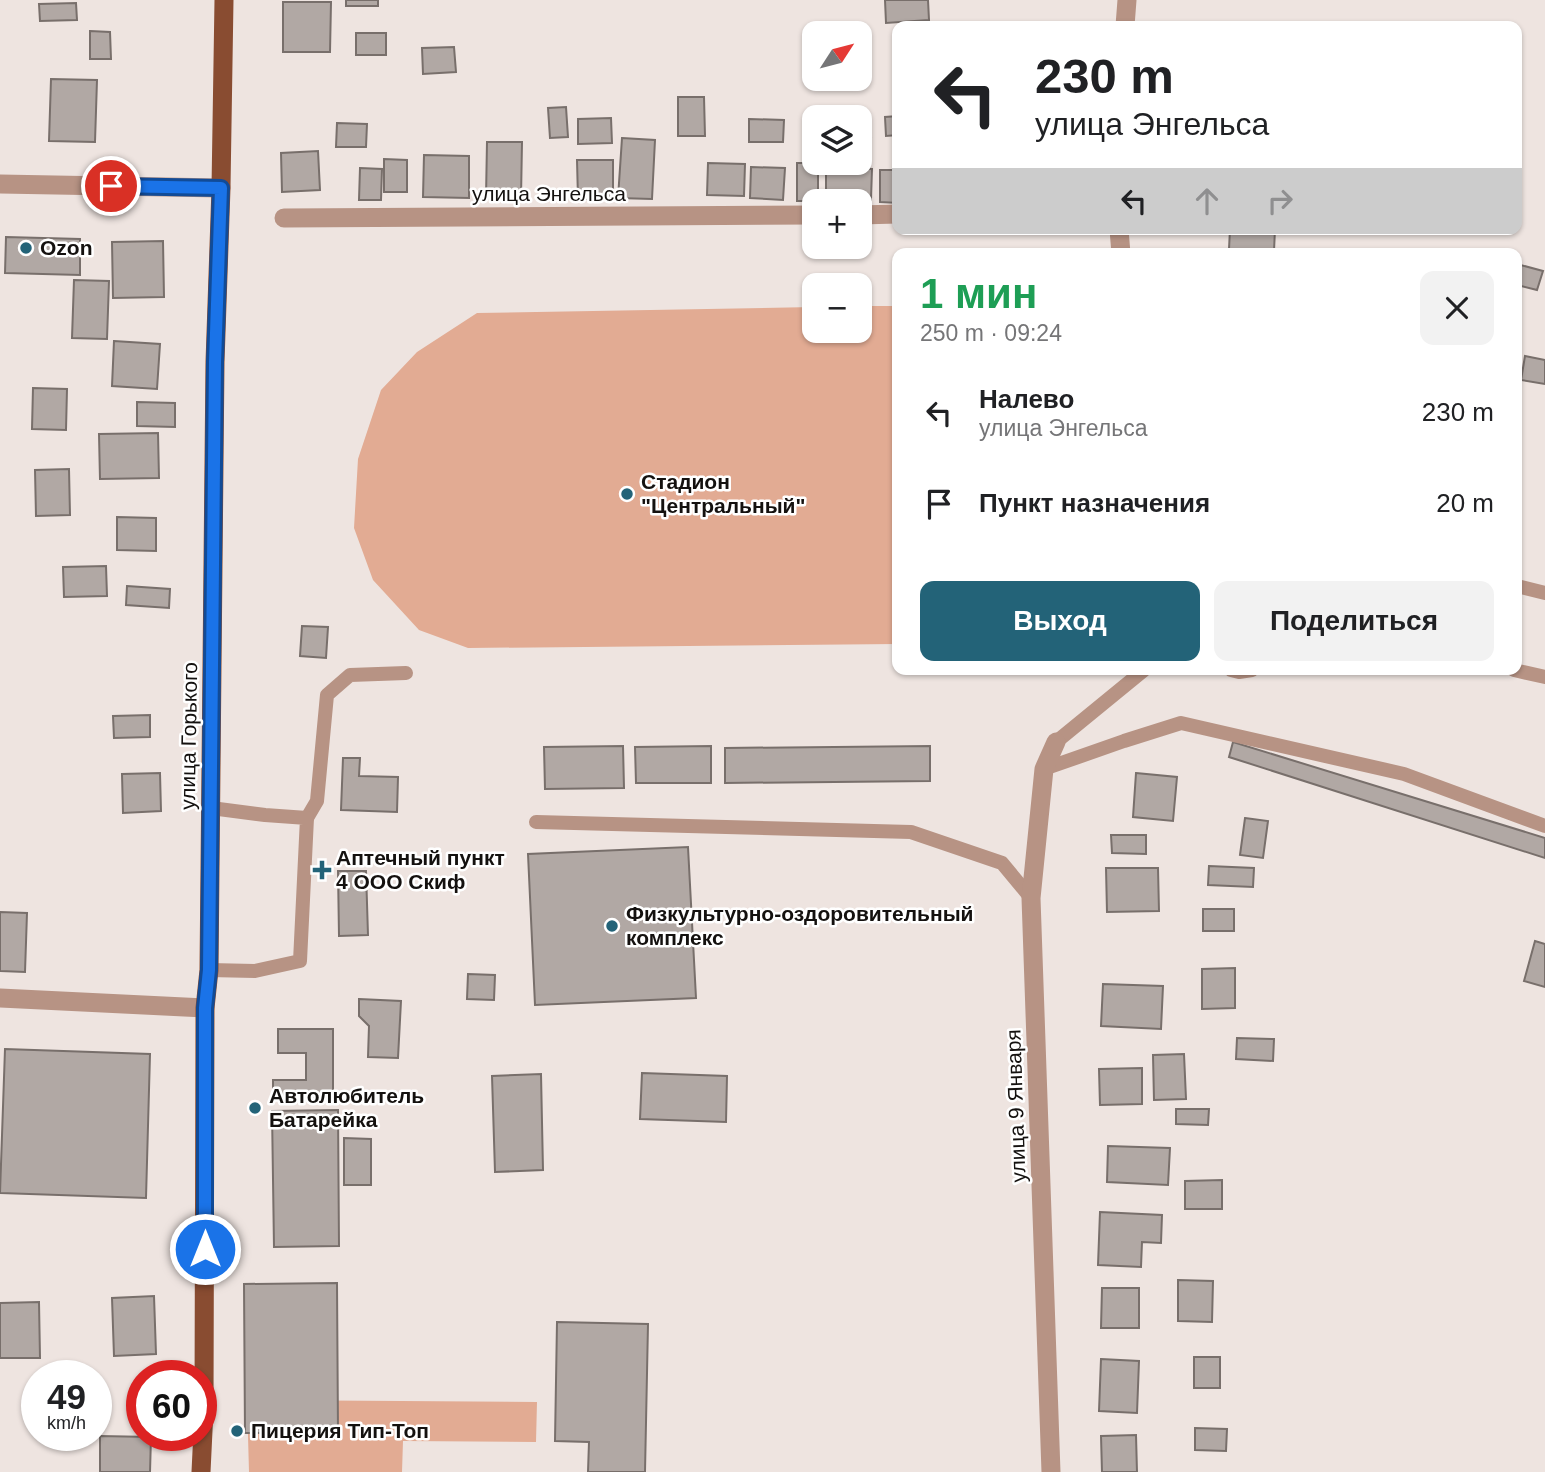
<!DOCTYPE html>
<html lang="ru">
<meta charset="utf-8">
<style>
:root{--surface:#fff;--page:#f2f2f2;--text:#202124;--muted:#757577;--accent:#236378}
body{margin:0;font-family:Helvetica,sans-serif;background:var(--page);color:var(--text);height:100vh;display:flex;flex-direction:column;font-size:26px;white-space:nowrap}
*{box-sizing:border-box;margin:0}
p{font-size:23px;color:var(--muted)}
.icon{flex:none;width:38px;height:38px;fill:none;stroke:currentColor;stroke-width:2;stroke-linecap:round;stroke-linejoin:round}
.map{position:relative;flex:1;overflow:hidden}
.details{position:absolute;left:892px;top:248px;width:630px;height:427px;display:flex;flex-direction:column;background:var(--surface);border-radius:14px;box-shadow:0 2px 5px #0004}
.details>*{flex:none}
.hud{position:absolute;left:892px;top:21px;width:630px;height:214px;border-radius:14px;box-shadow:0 2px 5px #0004;background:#fff;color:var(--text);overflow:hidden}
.needle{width:46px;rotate:54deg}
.fabs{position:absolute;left:802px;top:21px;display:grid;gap:14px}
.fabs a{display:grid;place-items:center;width:70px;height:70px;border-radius:14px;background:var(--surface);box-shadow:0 2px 5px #0004;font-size:35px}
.speed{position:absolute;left:21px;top:1360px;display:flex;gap:14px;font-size:35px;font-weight:700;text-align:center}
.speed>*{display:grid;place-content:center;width:91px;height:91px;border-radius:50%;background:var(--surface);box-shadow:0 2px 5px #0004;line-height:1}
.speed small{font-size:18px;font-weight:400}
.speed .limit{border:10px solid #d22;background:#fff;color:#111}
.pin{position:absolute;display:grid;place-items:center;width:60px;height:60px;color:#fff;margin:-30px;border:4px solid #fff;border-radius:50%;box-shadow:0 2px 7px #0007}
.me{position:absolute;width:77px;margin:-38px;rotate:0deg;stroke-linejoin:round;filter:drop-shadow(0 0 5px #0008)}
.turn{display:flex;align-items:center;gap:24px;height:147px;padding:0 28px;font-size:32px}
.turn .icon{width:91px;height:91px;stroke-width:2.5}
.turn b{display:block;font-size:49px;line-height:60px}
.lanes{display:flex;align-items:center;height:66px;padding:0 28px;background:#0003;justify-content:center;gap:35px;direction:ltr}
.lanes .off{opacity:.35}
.round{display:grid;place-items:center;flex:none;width:74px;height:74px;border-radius:14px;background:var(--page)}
.headline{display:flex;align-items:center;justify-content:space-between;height:119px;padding:0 28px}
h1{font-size:42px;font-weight:700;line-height:52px;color:#1e9e55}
.cta{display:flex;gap:14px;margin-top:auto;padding:14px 28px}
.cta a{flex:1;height:80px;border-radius:14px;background:var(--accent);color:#fff;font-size:28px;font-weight:700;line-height:80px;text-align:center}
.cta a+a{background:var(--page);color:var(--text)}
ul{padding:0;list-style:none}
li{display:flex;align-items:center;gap:21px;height:91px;padding:0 28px}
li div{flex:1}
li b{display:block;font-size:26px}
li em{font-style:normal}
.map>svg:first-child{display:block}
.green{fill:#e2ab93}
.building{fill:#b1a8a4;stroke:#786f6b;stroke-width:2}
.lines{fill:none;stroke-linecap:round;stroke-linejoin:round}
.service{stroke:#b79384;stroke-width:14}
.minor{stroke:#b79384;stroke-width:19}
.primary{stroke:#894c31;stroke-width:19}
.route-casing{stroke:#114b97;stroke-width:18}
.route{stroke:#1a73e8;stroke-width:12}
.poi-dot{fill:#236378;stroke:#fff;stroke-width:2.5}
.labels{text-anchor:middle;stroke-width:5;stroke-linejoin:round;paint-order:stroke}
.street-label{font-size:21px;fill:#14110f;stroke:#fff}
.poi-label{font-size:21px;font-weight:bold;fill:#14110f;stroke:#fff;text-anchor:start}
</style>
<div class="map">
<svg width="1545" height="1472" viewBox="0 0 1545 1472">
<rect width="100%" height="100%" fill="#eee4e0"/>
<g class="green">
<path d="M859 306H898V644L468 648 419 630 373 580 354 528 358 459 381 390 417 352 477 313 814 307V331H859Z"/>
<path d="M247 1400 537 1402 536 1442 403 1441 402 1472H249Z"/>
</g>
<g class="building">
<rect x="346" y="0" width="32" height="6"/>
<path d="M885 0H928L929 20 886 23Z"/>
<path d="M283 2H331L330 52H283Z"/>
<path d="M76 3 77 20 40 21 39 4Z"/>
<path d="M1010 24V26H971Z"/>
<path d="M90 31 110 32 111 59H90Z"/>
<rect x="356" y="33" width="30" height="22"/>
<path d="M454 47 456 72 423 74 422 48Z"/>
<path d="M51 79 97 80 95 142 49 141Z"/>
<path d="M678 97H704L705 136H678Z"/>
<path d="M566 107 568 137 550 138 548 108Z"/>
<path d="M869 115 871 137H859V117H838Z"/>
<path d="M898 116V135L886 136 885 117Z"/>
<path d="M611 118 612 143 578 144V119Z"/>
<path d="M749 119 784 120 783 142H749Z"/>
<path d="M337 123 367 124 366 147H336Z"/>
<path d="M622 138 655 140 652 199 618 198Z"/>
<path d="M487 142H522L521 198 486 197Z"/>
<path d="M318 151 320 190 282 192 281 153Z"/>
<path d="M424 155 469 156V198L423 197Z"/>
<path d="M384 159 407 160V192H384Z"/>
<path d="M577 160H613V199H578Z"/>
<path d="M708 163 745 164 744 196 707 195Z"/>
<rect x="797" y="163" width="21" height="38"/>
<path d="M751 167 785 168 783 200 750 198Z"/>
<path d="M826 167 872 169 871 200 826 199Z"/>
<path d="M360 168 382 169 381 200H359Z"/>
<path d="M880 170H898V203L880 202Z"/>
<path d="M1230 229H1275L1274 251 1229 249Z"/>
<path d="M6 237 80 239V275L5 273Z"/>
<path d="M163 241 164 297 113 298 112 242Z"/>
<path d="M1517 264 1543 271 1537 290 1517 285Z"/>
<path d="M74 280 109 281 107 339 72 338Z"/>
<path d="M114 341 160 344 157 389 112 386Z"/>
<path d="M1525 356 1545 360V384L1521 380Z"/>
<path d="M33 388 67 389 66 430 32 429Z"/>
<path d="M137 402 175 403V427L137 426Z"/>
<path d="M158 433 159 478 100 479 99 434Z"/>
<path d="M69 469 70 515 36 516 35 470Z"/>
<path d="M117 517 156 518V551L117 550Z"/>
<path d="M106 566 107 596 64 597 63 567Z"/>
<path d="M127 586 170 589 169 608 126 605Z"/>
<path d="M302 626 328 627 326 658 300 656Z"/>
<path d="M150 715V737L114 738 113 716Z"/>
<path d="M1233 742 1545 838V858L1229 757Z"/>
<path d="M623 746 624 788 545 789 544 747Z"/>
<path d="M711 746V783H636L635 747Z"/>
<path d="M930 746V781L725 783V748Z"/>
<path d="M343 758H360L359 776 398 777 397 812 341 810Z"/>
<path d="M160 773 161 811 123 813 122 774Z"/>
<path d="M1136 773 1177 777 1173 821 1133 817Z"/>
<path d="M1245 818 1268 821 1263 858 1240 855Z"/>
<path d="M1111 835H1146V854L1112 853Z"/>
<path d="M688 847 696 998 535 1005 528 854Z"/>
<path d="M1209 866 1254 868 1253 887 1208 885Z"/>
<path d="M1106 868H1158L1159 911 1107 912Z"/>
<path d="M338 871H366L368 935 339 936Z"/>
<rect x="1203" y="909" width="31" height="22"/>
<path d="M0 912 27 913 25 972 0 971Z"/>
<path d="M1535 941 1545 944V987L1524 981Z"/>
<path d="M1235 968V1008L1202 1009V969Z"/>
<path d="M468 974 495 975 494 1000 467 999Z"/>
<path d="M1103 984 1163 986 1161 1029 1101 1026Z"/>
<path d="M359 999 401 1001 398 1058 368 1057 369 1026 359 1016Z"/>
<path d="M278 1029H333V1097L273 1098V1080H306V1053H278Z"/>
<path d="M1237 1038 1274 1039 1273 1061 1236 1059Z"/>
<path d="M5 1049 150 1054 146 1198 0 1193Z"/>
<path d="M1184 1054 1186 1099 1154 1100 1153 1055Z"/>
<path d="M1142 1068V1104L1100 1105 1099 1069Z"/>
<path d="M642 1073 727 1076 726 1122 640 1119Z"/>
<path d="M541 1074 543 1170 495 1172 492 1076Z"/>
<path d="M1176 1109H1209L1208 1125 1176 1124Z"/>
<path d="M338 1110 339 1246 274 1247 272 1111Z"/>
<path d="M344 1138 371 1139V1185H344Z"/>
<path d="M1108 1146 1170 1148 1168 1185 1107 1182Z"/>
<path d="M1222 1180V1209H1185V1181Z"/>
<path d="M1100 1212 1162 1215 1161 1243 1142 1242 1141 1267 1098 1265Z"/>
<path d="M1178 1280 1213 1281 1212 1322 1178 1321Z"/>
<path d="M337 1283 338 1433H245L244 1284Z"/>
<path d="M1102 1288H1139V1328H1101Z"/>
<path d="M154 1296 156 1354 114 1356 112 1298Z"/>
<path d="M39 1302 40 1358H0V1303Z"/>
<path d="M557 1322 648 1324 645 1472H588L589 1442 555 1441Z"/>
<rect x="1194" y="1357" width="26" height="31"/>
<path d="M1101 1359 1139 1361 1137 1413 1099 1411Z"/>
<path d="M1195 1428 1227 1429 1226 1451 1195 1450Z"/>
<path d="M1136 1435 1137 1472H1102L1101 1436Z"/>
<path d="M100 1436 151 1437 150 1472H100Z"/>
</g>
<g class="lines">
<g class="service">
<path d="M1517 586 1545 593"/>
<path d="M1231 670 1239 672 1252 670"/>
<path d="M1514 670 1545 677"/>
<path d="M1056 742 1144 670"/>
<path d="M1044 769 1124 741 1181 723 1404 774 1545 826"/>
<path d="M307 818 317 801 327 695 350 675 406 673"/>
<path d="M536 822 911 832 1002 863 1031 898"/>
<path d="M209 970 255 971 300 961 307 818 265 815 211 808"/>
</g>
<g class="minor">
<path d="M1125 26 1127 0"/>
<path d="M0 184 221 188"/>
<path d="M859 215 898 214"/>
<path d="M284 218 814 215"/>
<path d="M1119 229 1121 254"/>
<path d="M0 998 205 1008"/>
<path d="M1051 1472 1031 898 1044 769 1056 742"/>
</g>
<path class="primary" d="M201 1472 204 1410 205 1008 209 970 215 362 221 188 224 0"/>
</g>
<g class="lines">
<g class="route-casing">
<path id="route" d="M111 186 221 188 215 362 209 970 205 1008V1249"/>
</g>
<use href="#route" class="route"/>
</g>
<g class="poi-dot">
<circle cx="26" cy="248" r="7"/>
<circle cx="627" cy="494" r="7"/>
<path d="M318.5 859.5h7v7h7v7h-7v7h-7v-7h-7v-7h7z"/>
<circle cx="612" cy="926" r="7"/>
<circle cx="255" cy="1108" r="7"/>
<circle cx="237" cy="1431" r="7"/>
</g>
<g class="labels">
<g class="street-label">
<text x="549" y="201">улица Энгельса</text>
<text transform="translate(189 736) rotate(-89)" y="7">улица Горького</text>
<text transform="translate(1016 1106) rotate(-92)" y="7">улица 9 Января</text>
</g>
<g class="poi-label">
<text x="40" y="255">Ozon</text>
<text x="641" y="489">Стадион<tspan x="641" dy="24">"Центральный"</tspan></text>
<text x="336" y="865">Аптечный пункт<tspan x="336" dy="24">4 ООО Скиф</tspan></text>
<text x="626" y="921">Физкультурно-оздоровительный<tspan x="626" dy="24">комплекс</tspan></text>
<text x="269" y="1103">Автолюбитель<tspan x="269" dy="24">Батарейка</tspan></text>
<text x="251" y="1438">Пицерия Тип-Топ</text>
</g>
</g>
</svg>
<div class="fabs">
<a><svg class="needle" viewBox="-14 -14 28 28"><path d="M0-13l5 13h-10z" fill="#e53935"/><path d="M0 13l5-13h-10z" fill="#757577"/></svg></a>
<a><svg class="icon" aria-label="layers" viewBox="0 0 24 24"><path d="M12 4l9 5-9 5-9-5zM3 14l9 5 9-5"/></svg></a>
<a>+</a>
<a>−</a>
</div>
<div class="speed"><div>49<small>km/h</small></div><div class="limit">60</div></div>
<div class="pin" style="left:111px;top:186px;background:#d93025"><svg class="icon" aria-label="arrive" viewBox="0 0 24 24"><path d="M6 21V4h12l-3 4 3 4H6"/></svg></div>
<svg class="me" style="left:205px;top:1249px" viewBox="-20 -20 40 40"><circle r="17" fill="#1a73e8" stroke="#fff" stroke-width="3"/><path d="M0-11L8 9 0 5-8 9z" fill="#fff"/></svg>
<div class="hud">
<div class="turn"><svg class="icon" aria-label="left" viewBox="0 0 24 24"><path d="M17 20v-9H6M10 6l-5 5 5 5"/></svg><div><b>230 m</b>улица Энгельса</div></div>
<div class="lanes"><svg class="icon" aria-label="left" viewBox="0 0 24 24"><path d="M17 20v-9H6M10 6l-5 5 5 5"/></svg><svg class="icon off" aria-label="ahead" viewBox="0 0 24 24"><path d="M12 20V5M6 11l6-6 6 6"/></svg><svg class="icon off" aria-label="right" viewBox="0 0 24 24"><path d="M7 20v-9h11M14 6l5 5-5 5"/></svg></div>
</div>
<section class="details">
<div class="headline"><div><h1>1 мин</h1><p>250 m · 09:24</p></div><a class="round"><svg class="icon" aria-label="close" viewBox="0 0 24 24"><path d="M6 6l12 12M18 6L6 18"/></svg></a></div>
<ul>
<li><svg class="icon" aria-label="left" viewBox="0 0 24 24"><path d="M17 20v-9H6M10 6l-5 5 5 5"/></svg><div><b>Налево</b><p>улица Энгельса</p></div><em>230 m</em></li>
<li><svg class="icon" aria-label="arrive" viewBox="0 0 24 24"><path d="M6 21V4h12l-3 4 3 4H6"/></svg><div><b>Пункт назначения</b></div><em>20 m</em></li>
</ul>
<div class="cta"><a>Выход</a><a>Поделиться</a></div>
</section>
</div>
